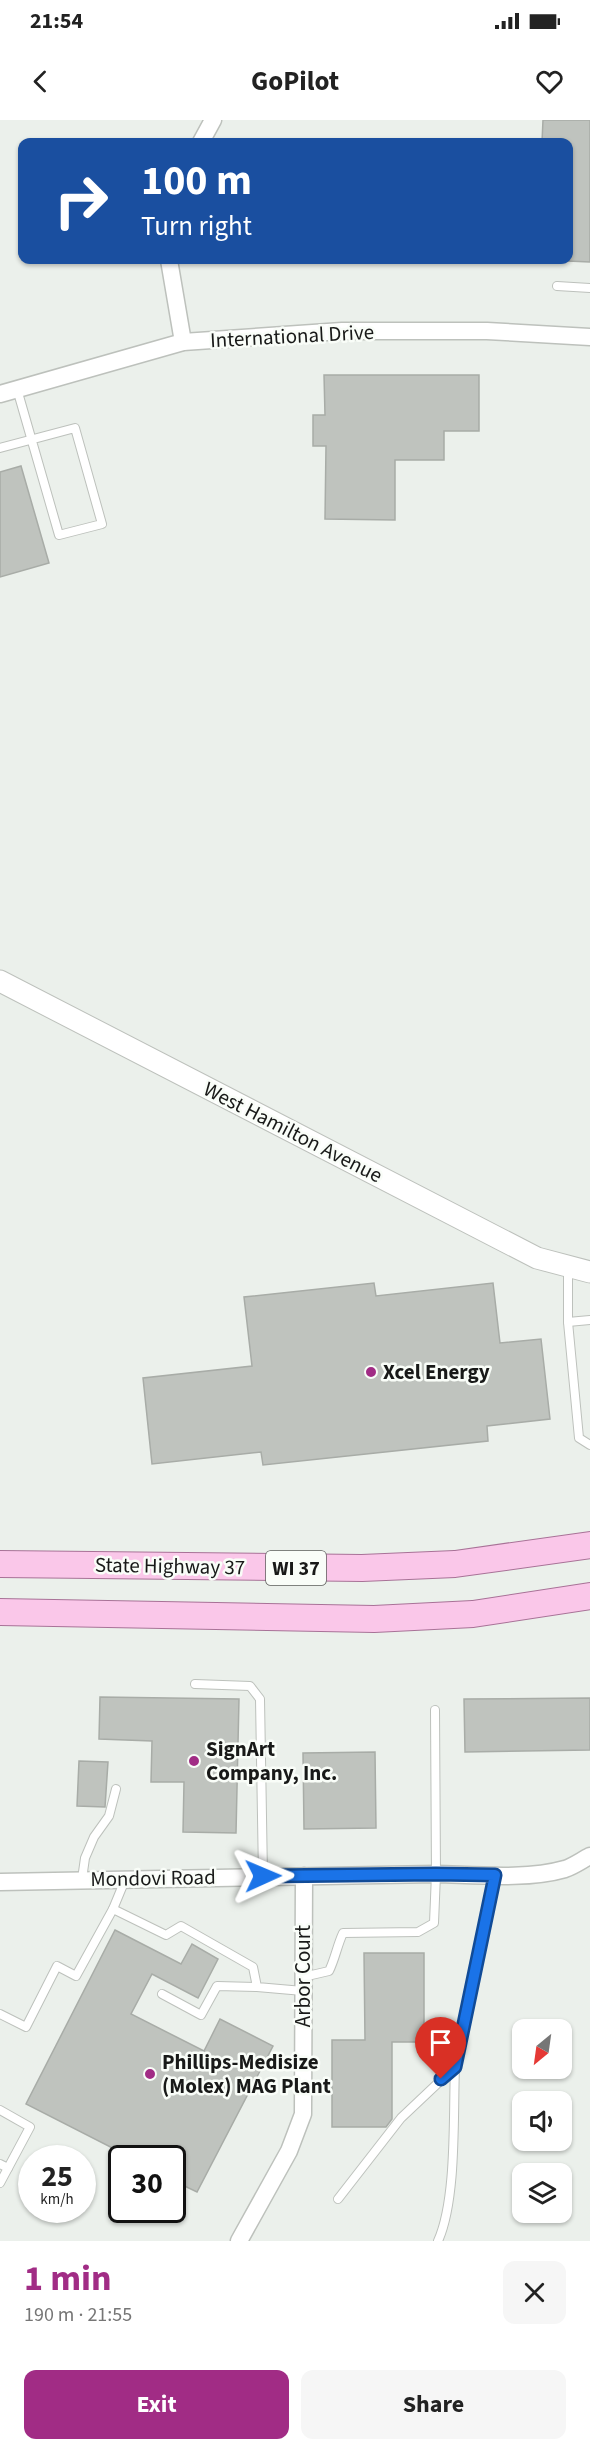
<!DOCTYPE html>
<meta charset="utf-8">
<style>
:root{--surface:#fff;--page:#f6f6f6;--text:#222;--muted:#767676;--accent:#a12c85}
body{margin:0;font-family:"Source Sans 3",sans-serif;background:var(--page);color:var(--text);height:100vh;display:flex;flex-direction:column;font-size:22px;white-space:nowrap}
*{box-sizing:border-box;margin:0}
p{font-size:20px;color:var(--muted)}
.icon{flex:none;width:33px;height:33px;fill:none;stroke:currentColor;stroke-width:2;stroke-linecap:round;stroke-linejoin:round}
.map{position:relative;height:2121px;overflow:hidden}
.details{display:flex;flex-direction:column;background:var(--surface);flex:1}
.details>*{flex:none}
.guide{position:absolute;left:18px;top:18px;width:555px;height:126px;border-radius:12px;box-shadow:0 2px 4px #0004;background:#1a4fa0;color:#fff;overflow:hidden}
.needle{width:39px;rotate:209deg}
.controls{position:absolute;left:512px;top:1899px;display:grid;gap:12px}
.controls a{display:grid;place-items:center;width:60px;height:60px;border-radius:12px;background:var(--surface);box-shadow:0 2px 4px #0004;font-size:30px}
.speed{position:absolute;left:18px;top:2025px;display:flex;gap:12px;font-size:30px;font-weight:700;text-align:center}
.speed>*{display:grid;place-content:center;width:78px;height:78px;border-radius:50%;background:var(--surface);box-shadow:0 2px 4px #0004;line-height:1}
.speed small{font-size:15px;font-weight:400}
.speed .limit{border:3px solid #111;border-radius:9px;background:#fff;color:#111}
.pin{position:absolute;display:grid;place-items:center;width:51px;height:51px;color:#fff;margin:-62px -26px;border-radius:50% 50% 50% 0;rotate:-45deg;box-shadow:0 0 6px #0007}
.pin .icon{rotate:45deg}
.me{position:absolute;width:66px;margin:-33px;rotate:89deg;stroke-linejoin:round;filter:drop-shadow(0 0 4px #0008)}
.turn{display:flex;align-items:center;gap:21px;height:126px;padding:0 24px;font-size:27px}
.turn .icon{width:78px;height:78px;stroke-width:2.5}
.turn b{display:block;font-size:42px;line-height:51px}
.round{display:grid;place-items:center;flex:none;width:63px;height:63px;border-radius:12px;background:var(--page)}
.head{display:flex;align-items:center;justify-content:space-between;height:102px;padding:0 24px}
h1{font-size:36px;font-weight:700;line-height:45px;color:var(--accent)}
.primary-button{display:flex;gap:12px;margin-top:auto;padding:12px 24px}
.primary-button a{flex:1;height:69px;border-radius:12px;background:var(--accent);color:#fff;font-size:24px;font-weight:700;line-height:69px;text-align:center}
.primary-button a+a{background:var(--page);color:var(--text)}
.status{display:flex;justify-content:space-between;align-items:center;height:42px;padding:0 30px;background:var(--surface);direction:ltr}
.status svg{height:16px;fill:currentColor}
header{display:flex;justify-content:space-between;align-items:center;height:78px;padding:0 24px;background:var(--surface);font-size:27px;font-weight:700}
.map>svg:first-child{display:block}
.building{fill:#bfc3be;stroke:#a8aca7;stroke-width:1.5}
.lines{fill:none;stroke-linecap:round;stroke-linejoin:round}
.service-casing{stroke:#bdc1bc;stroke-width:10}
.minor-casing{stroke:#bdc1bc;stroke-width:19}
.tertiary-casing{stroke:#bdc1bc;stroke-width:23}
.primary-casing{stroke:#a87297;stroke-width:28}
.service{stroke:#fff;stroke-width:8}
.minor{stroke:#fff;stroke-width:16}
.tertiary{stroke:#fff;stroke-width:21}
.primary{stroke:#fac7e9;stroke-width:26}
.route-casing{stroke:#114b97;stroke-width:15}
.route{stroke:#1a73e8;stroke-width:10}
.poi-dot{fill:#a12c85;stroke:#f9fdf8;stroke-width:2}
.labels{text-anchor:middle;stroke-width:5;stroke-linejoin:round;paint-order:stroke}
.shield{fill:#f9fdf8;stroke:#5c5d5b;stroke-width:1.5}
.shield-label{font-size:20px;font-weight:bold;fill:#181918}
.street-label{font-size:21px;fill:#181918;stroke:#f9fdf8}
.poi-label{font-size:21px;font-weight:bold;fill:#181918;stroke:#f9fdf8;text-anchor:start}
</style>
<div class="status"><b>21:54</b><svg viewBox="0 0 49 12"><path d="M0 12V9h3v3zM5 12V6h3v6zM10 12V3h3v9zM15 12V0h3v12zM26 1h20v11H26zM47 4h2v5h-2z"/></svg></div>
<header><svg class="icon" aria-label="back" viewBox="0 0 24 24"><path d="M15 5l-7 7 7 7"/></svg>GoPilot<svg class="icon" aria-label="heart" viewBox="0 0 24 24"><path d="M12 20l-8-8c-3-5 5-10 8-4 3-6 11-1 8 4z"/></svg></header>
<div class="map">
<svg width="590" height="2121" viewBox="0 0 590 2121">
<rect width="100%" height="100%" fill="#ebf0eb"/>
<g class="building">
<path d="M543 0H590V142L568 141V22H542Z"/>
<path d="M324 255H479V311H444V340H395V400L325 399 326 326H313V295H325Z"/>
<path d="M21 346 49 443 0 457V352Z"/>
<path d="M374 1163 376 1176 493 1163 500 1223 541 1219 550 1299 487 1306 488 1321 263 1345 261 1332 152 1344 143 1258 252 1246 244 1177Z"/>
<path d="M100 1577 239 1579 236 1713 183 1712 184 1662H151L152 1621 99 1619Z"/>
<path d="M590 1578V1630L465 1632 464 1579Z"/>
<path d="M375 1632 376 1708 304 1709 303 1633Z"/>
<path d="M79 1641 108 1642 105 1687 77 1686Z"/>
<path d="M115 1810 181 1844 192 1824 218 1839 198 1878 152 1854 131 1894 204 1931 220 1899 273 1926 197 2072 172 2060V2038H132L26 1984Z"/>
<path d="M364 1833H424V1922H392V1999L386 2007H332V1920H365Z"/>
</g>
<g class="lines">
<g class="service-casing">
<g id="service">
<path d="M557 166 590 168"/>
<path d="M0 328 75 308 102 404 59 415 17 269"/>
<path d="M568 1146V1202L579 1318 590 1325"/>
<path d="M568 1202 590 1200"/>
<path d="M195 1564 250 1566 260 1579 263 1756"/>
<path d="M82 1759 85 1738 94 1717 109 1696 116 1669"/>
<path d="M113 1789 166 1815 181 1806 253 1847 257 1867 303 1871"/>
<path d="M303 1857 329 1851C335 1839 337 1826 343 1813L418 1812 434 1803 436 1754 435 1590"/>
<path d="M162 1874 201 1895 217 1866 257 1867"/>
<path d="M0 1894 26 1907 57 1846 76 1856 113 1789 125 1760"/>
<path d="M0 1990 30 2007 0 2063"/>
<path d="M0 2044 8 2048"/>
<path d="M338 2079 401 1998 455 1947 495 1755"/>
<path d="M438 2121C457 2079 453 1995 455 1947"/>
</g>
</g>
<g class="minor-casing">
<g id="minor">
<path d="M201 22 213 0"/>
<path d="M169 140 183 222"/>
<path d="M0 274 183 222 342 211H487L590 217"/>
<path d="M0 1762 436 1754C476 1755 527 1760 565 1749 574 1746 582 1740 590 1736"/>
<path d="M239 2121 289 2031 303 1994 304 1756"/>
</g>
</g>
<g class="tertiary-casing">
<path id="tertiary" d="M0 861 537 1138 590 1152"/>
</g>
<g class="primary-casing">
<g id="primary">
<path d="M0 1444 362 1448 455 1444 590 1425"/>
<path d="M0 1492 374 1499 473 1494 590 1476"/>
</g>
</g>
<use href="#service" class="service"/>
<use href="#minor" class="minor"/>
<use href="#tertiary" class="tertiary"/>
<use href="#primary" class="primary"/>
</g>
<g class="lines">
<g class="route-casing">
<path id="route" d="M263 1756 436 1754 495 1755 455 1947 441 1959"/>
</g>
<use href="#route" class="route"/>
</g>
<g class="poi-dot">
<circle cx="371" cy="1252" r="6"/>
<circle cx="194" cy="1641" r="6"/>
<circle cx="150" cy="1954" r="6"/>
</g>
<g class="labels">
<rect class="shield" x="266" y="1431" width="60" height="34" rx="4.5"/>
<g class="shield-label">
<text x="296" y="1455">WI 37</text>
</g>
<g class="street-label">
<text transform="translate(292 216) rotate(-3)" y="7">International Drive</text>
<text transform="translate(293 1012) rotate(27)" y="7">West Hamilton Avenue</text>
<text transform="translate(170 1446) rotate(1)" y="7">State Highway 37</text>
<text transform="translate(153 1758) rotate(-1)" y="7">Mondovi Road</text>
<text transform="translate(303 1856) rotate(-90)" y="7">Arbor Court</text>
</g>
<g class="poi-label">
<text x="383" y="1259">Xcel Energy</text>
<text x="206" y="1636">SignArt<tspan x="206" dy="24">Company, Inc.</tspan></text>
<text x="162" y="1949">Phillips-Medisize<tspan x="162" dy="24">(Molex) MAG Plant</tspan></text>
</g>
</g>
</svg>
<div class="controls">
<a><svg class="needle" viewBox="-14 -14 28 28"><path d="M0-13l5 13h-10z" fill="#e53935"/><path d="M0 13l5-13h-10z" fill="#767676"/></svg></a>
<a><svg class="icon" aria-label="sound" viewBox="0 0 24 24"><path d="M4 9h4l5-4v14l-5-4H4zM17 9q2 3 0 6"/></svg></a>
<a><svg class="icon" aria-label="layers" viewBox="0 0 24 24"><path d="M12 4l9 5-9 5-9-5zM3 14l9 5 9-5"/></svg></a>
</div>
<div class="speed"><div>25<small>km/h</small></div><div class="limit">30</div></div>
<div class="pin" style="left:441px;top:1959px;background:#d93025"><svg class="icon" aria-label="arrive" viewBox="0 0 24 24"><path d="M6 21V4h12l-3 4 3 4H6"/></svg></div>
<svg class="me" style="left:263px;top:1756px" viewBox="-20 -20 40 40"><path d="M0-17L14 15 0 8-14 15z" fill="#1a73e8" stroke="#fff" stroke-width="4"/></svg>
<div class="guide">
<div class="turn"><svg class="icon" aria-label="right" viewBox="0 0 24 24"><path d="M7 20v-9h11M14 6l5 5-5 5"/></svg><div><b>100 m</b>Turn right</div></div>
</div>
</div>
<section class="details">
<div class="head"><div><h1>1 min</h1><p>190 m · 21:55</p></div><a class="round"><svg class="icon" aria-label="close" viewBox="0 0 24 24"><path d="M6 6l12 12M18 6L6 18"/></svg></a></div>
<div class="primary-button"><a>Exit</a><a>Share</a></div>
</section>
